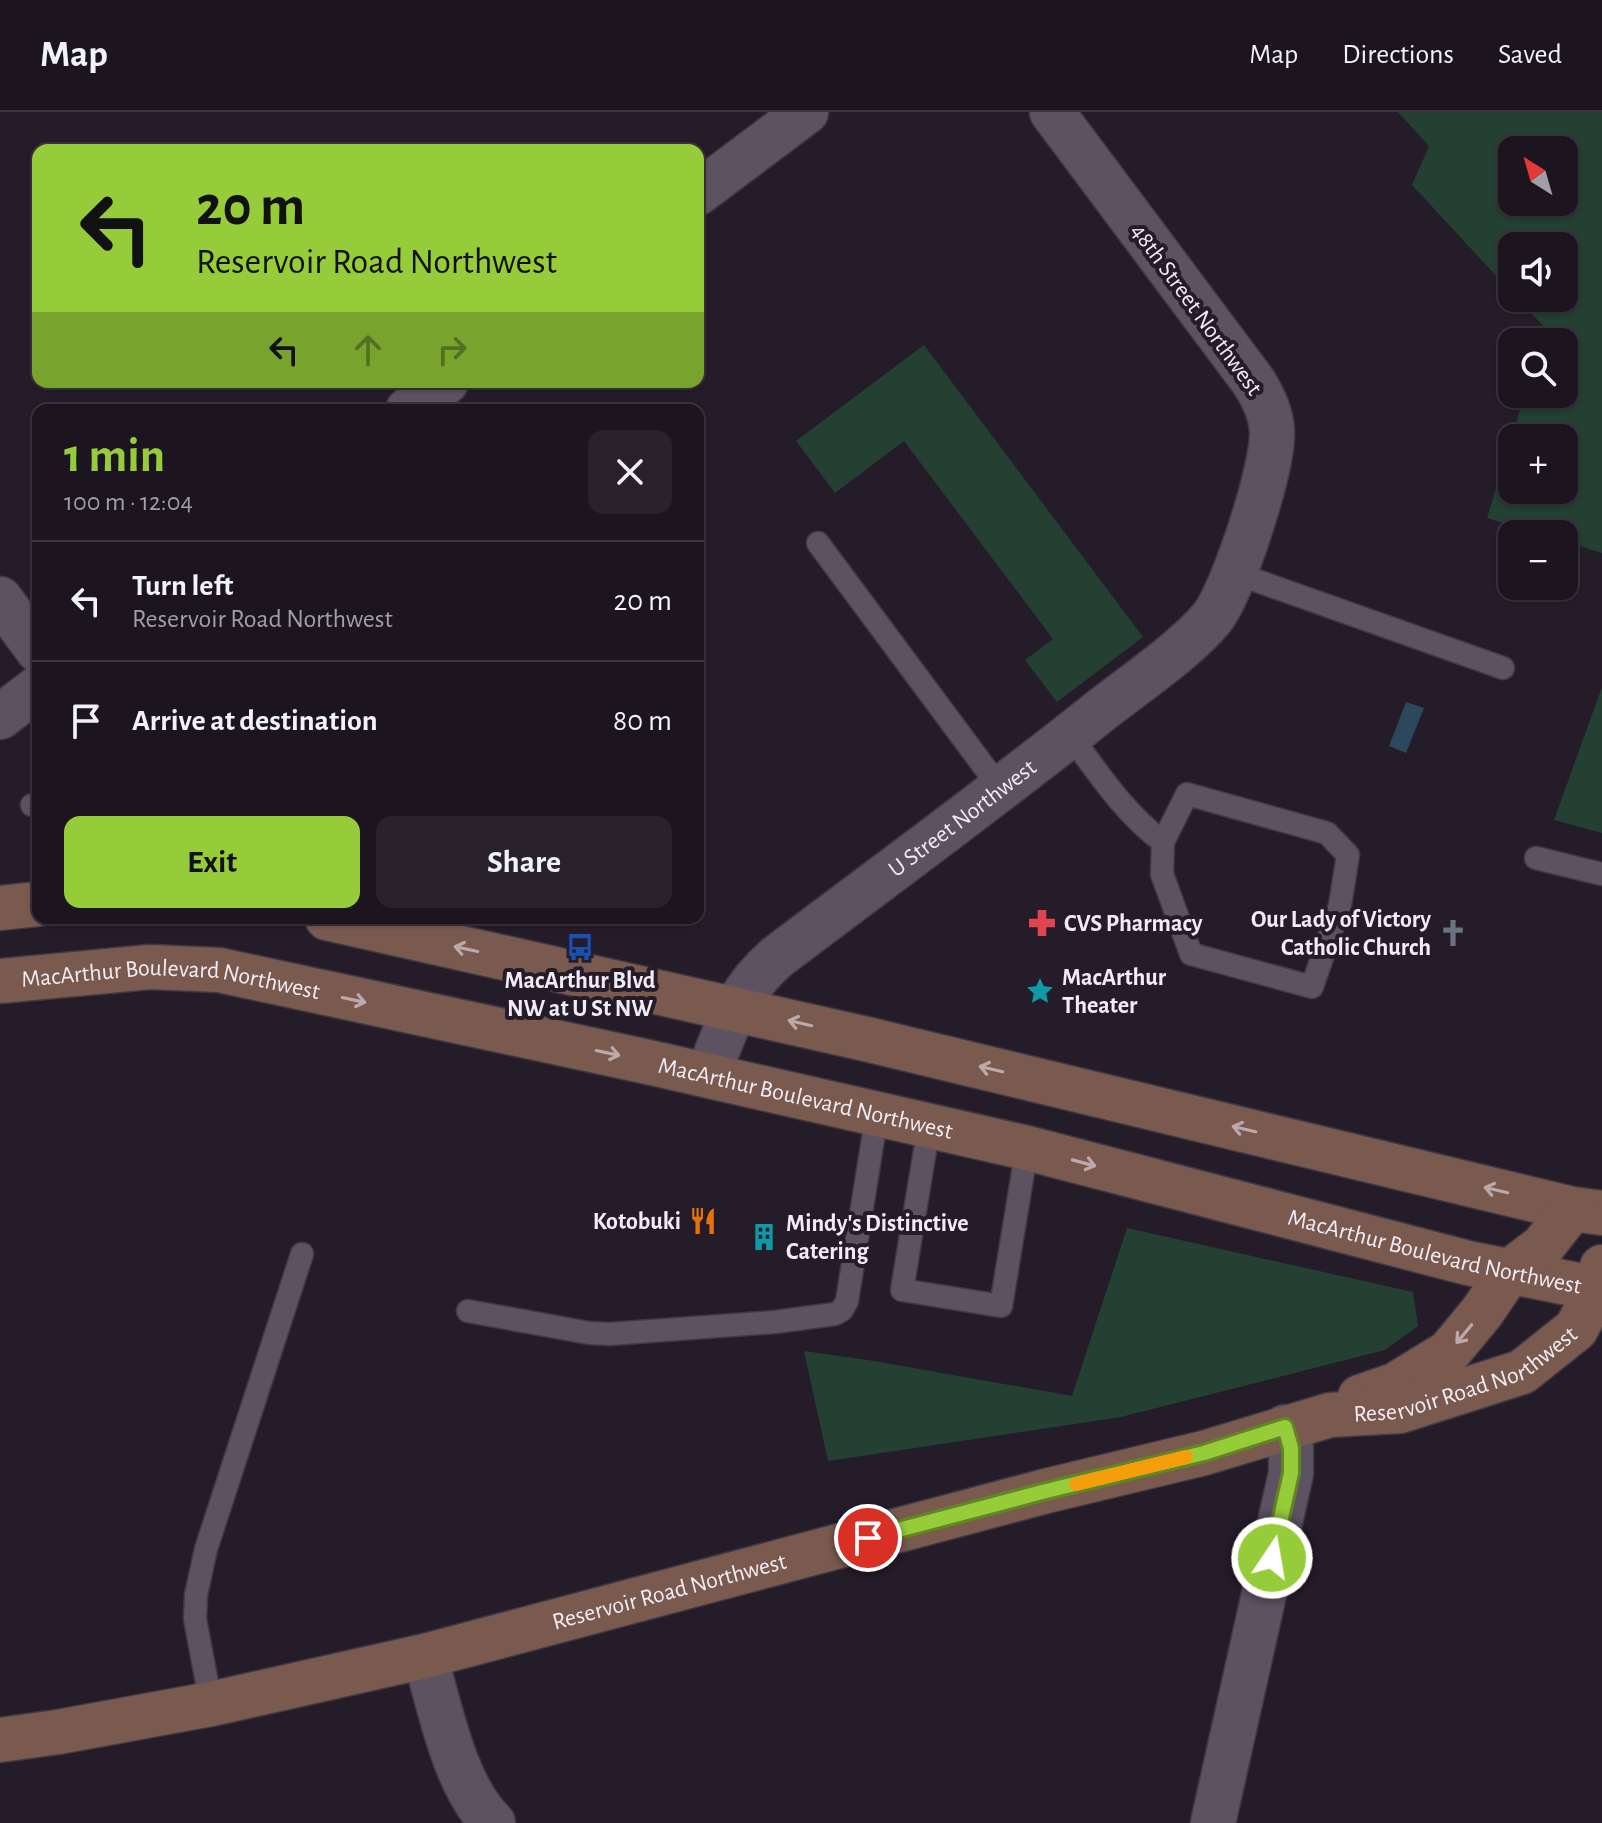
<!DOCTYPE html>
<meta charset="utf-8">
<style>
:root{--surface:#1c1520;--page:#29222d;--text:#f1f3f6;--muted:#a09fa5;--line:#3a343e;--accent:#96cc39}
body{margin:0;font-family:"Alegreya Sans",sans-serif;background:var(--page);color:var(--text);height:100vh;display:flex;flex-direction:column;font-size:30px;white-space:nowrap}
*{box-sizing:border-box;margin:0}
p{font-size:26px;color:var(--muted)}
.icon{flex:none;width:44px;height:44px;fill:none;stroke:currentColor;stroke-width:2;stroke-linecap:round;stroke-linejoin:round}
.map{position:relative;flex:1;overflow:hidden}
.sheet{position:absolute;left:32px;top:292px;width:672px;height:520px;display:flex;flex-direction:column;background:var(--surface);border-radius:16px;box-shadow:0 2px 6px #0004,0 0 0 2px var(--line)}
.sheet>*{flex:none}
.banner{position:absolute;left:32px;top:32px;width:672px;height:244px;border-radius:16px;box-shadow:0 2px 6px #0004,0 0 0 2px var(--line);background:#96cc39;color:#111;overflow:hidden}
.needle{width:52px;rotate:323deg}
.tools{position:absolute;left:1498px;top:24px;display:grid;gap:16px}
.tools a{display:grid;place-items:center;width:80px;height:80px;border-radius:16px;background:var(--surface);box-shadow:0 2px 6px #0004,0 0 0 2px var(--line);font-size:40px}
.pin{position:absolute;display:grid;place-items:center;width:68px;height:68px;color:#fff;margin:-34px;border:4px solid #fff;border-radius:50%;box-shadow:0 2px 8px #0007}
.me{position:absolute;width:88px;margin:-44px;rotate:12deg;stroke-linejoin:round;filter:drop-shadow(0 0 6px #0008)}
.turn{display:flex;align-items:center;gap:28px;height:168px;padding:0 32px;font-size:36px}
.turn .icon{width:104px;height:104px;stroke-width:2.5}
.turn b{display:block;font-size:56px;line-height:68px}
.lanes{display:flex;align-items:center;height:76px;padding:0 32px;background:#0003;justify-content:center;gap:40px;direction:ltr}
.lanes .off{opacity:.35}
.round{display:grid;place-items:center;flex:none;width:84px;height:84px;border-radius:16px;background:var(--page)}
.head{display:flex;align-items:center;justify-content:space-between;height:136px;padding:0 32px}
h1{font-size:48px;font-weight:600;line-height:60px;color:var(--accent)}
.cta{display:flex;gap:16px;margin-top:auto;padding:16px 32px}
.cta a{flex:1;height:92px;border-radius:16px;background:var(--accent);color:#111;font-size:32px;font-weight:600;line-height:92px;text-align:center}
.cta a+a{background:var(--page);color:var(--text)}
ul{padding:0;list-style:none}
li{display:flex;align-items:center;gap:24px;height:120px;padding:0 32px;border-top:2px solid var(--line)}
li div{flex:1}
li b{display:block;font-size:30px}
li em{font-style:normal}
header{display:flex;align-items:center;gap:48px;box-sizing:border-box;height:112px;padding:0 40px;background:var(--surface);border-bottom:2px solid var(--line)}
header strong{font-size:38px}
nav{display:flex;gap:44px;margin-inline-start:auto;font-size:28px}
.map>svg:first-child{display:block}
.green{fill:#234032;fill-rule:evenodd}
.water{fill:#2b485d}
.lines{fill:none;stroke-linecap:round;stroke-linejoin:round}
.lane-casing{stroke:#403944;stroke-width:25}
.street-casing{stroke:#403944;stroke-width:47}
.secondary-casing{stroke:#403944;stroke-width:47}
.lane{stroke:#5c5262;stroke-width:22}
.street{stroke:#5c5262;stroke-width:44}
.secondary{stroke:#7a5a4f;stroke-width:44}
.oneway{stroke:#bcaaab}
.route-casing{stroke:#628525;stroke-width:20}
.route{stroke:#96cc39;stroke-width:14}
.slow{stroke:#f59e0b;stroke-width:14}
.labels{text-anchor:middle;stroke-width:8;stroke-linejoin:round;paint-order:stroke}
.street-label{font-size:24px;fill:#f2ecf6;stroke:#251c2a}
.poi-label{font-size:24px;font-weight:bold;fill:#f2ecf6;stroke:#251c2a;text-anchor:start}
</style>
<header>
<strong>Map</strong>
<nav><a>Map</a><a>Directions</a><a>Saved</a></nav>
</header>
<div class="map">
<svg width="1602" height="1711" viewBox="0 0 1602 1711">
<rect width="100%" height="100%" fill="#251c2a"/>
<g class="green">
<path d="M1398 0H1602V441L1564 429V422H1539L1487 406 1525 282H1564V230H1540L1545 216 1517 186H1564V134H1512V181L1412 73 1429 34ZM1512 38H1564V90H1512ZM1512 326H1564V378H1512Z"/>
<path d="M924 233 1143 525 1057 590 1025 548 1053 527 904 329 835 381 796 329Z"/>
<path d="M1602 575V721L1554 708Z"/>
<path d="M1127 1116 1413 1180 1418 1214 1385 1238 1121 1305 828 1349 804 1239 874 1249 1072 1284Z"/>
</g>
<path class="water" d="M1406 590 1424 596 1406 641 1389 634Z"/>
<g class="lines">
<g class="lane-casing">
<g id="lane">
<path d="M818 431 1000 676"/>
<path d="M1235 461 1503 556"/>
<path d="M1070 623C1098 661 1125 702 1163 730"/>
<path d="M1187 682 1327 721 1348 743 1340 793 1312 875 1191 842 1162 762 1163 730Z"/>
<path d="M32 693 38 692"/>
<path d="M1536 746 1602 762"/>
<path d="M929 1014 902 1178 1001 1194 1027 1036"/>
<path d="M468 1199 589 1221 610 1222 775 1210 835 1202 842 1198 847 1189 877 1002"/>
<path d="M211 1592 195 1507 196 1483 206 1437 302 1142"/>
</g>
</g>
<g class="street-casing">
<g id="street">
<path d="M698 81 806 0"/>
<path d="M408 298 446 270"/>
<path d="M0 487 38 538"/>
<path d="M0 605 38 576"/>
<path id="s1" d="M708 963C727 914 736 881 777 845 884 764 994 684 1099 600 1133 573 1184 539 1211 507 1233 481 1274 353 1272 319 1271 301 1263 284 1253 269L1052 0"/>
<path d="M425 1544C440 1595 454 1673 493 1711"/>
<path d="M1213 1711 1291 1361V1336L1285 1315"/>
</g>
</g>
<g class="secondary-casing">
<g id="secondary">
<path d="M0 796 38 792"/>
<path d="M327 806 866 927 1572 1097 1602 1101"/>
<path id="s2" d="M0 869 150 855 219 858 648 950 1027 1036 1468 1151 1602 1178"/>
<path d="M1360 1285 1395 1273 1449 1240 1482 1200 1510 1159 1543 1134 1572 1097"/>
<path id="s3" d="M0 1628 58 1620 211 1592 425 1544 1046 1379 1204 1341 1330 1303 1400 1299 1522 1260 1576 1217 1597 1178 1602 1155"/>
</g>
</g>
<use href="#lane" class="lane"/>
<use href="#street" class="street"/>
<use href="#secondary" class="secondary"/>
</g>
<defs><path id="oneway-shaft" d="M-6 0H5M1.5-3L5.5 0L1.5 3" fill="none" stroke-width="1.6" stroke-linecap="round" stroke-linejoin="round" transform="scale(2)"/></defs>
<g class="oneway">
<use href="#oneway-shaft" transform="translate(466 837) rotate(-168)"/>
<use href="#oneway-shaft" transform="translate(354 888) rotate(12)"/>
<use href="#oneway-shaft" transform="translate(800 911) rotate(-167)"/>
<use href="#oneway-shaft" transform="translate(608 941) rotate(12)"/>
<use href="#oneway-shaft" transform="translate(991 957) rotate(-167)"/>
<use href="#oneway-shaft" transform="translate(1244 1017) rotate(-167)"/>
<use href="#oneway-shaft" transform="translate(1084 1051) rotate(15)"/>
<use href="#oneway-shaft" transform="translate(1496 1078) rotate(-167)"/>
<use href="#oneway-shaft" transform="translate(1464 1222) rotate(130)"/>
</g>
<g class="lines">
<g class="route-casing">
<path id="route" d="M868 1426 1046 1379 1204 1341 1285 1315 1291 1336V1361L1272 1446"/>
</g>
<use href="#route" class="route"/>
<path class="slow" d="M1076 1372 1186 1345"/>
</g>
<defs>
<g id="pharmacy-bare" transform="scale(2.16)"><path d="M-2-6h4v4h4v4h-4v4h-4v-4h-4v-4h4Z" fill="#e0444e" stroke="#251c2a" stroke-width="2.5" paint-order="stroke"/></g>
<g id="church-bare" transform="scale(2.16)"><path d="M-1.2-6h2.4v3.5h3.3v2.4h-3.3V6h-2.4V-.1h-3.3v-2.4h3.3Z" fill="#6b7280" stroke="#251c2a" stroke-width="2.5" paint-order="stroke"/></g>
<g id="bus-bare" transform="scale(2.16)"><path d="M-5-6H5V4H4V6H2V4H-2V6H-4V4H-5ZM-3.5-4V0h7V-4ZM-3.5 1.2v1.5H-2V1.2ZM2 1.2v1.5H3.5V1.2Z" fill="#1a4fb4" stroke="#251c2a" stroke-width="2.5" paint-order="stroke"/></g>
<g id="sight-bare" transform="scale(2.16)"><path d="M0-6L1.8-2.2L6-1.7L2.9 1.2L3.7 5.4L0 3.3L-3.7 5.4L-2.9 1.2L-6-1.7L-1.8-2.2Z" fill="#0f9aa8" stroke="#251c2a" stroke-width="2.5" paint-order="stroke"/></g>
<g id="restaurant-bare" transform="scale(2.16)"><path d="M-5-6h1v4h1v-4h1v4h1v-4h1v5L-1.5 .5V6h-2V.5L-5-1ZM5-6V6H3V1.5H1.5Q1.5-4 5-6Z" fill="#e8710a" stroke="#251c2a" stroke-width="2.5" paint-order="stroke"/></g>
<g id="building-bare" transform="scale(2.16)"><path d="M-4-6H4V6H1V3H-1V6H-4ZM-2.5-4.3h1.7v1.8h-1.7ZM.8-4.3h1.7v1.8H.8ZM-2.5-1h1.7V.8h-1.7ZM.8-1h1.7V.8H.8Z" fill="#0f9aa8" stroke="#251c2a" stroke-width="2.5" paint-order="stroke"/></g>
</defs>
<g fill-rule="evenodd">
<use href="#pharmacy-bare" x="1042" y="811"/>
<use href="#church-bare" x="1453" y="821"/>
<use href="#bus-bare" x="580" y="835"/>
<use href="#sight-bare" x="1040" y="879"/>
<use href="#restaurant-bare" x="703" y="1109"/>
<use href="#building-bare" x="764" y="1125"/>
</g>
<g class="labels">
<g class="street-label">
<text transform="translate(1197 197) rotate(54)" y="8">48th Street Northwest</text>
<text dy="8" stroke="none"><textPath href="#s1" startOffset="370">U Street Northwest</textPath></text>
<text dy="8" stroke="none"><textPath href="#s2" startOffset="172">MacArthur Boulevard Northwest</textPath></text>
<text dy="8" stroke="none"><textPath href="#s2" startOffset="820">MacArthur Boulevard Northwest</textPath></text>
<text dy="8" stroke="none"><textPath href="#s2" startOffset="1468">MacArthur Boulevard Northwest</textPath></text>
<text dy="8" stroke="none"><textPath href="#s3" startOffset="1514">Reservoir Road Northwest</textPath></text>
<text dy="8" stroke="none"><textPath href="#s3" startOffset="686">Reservoir Road Northwest</textPath></text>
</g>
<g class="poi-label">
<text x="1431" y="815" text-anchor="end">Our Lady of Victory<tspan x="1431" dy="28">Catholic Church</tspan></text>
<text x="1064" y="819">CVS Pharmacy</text>
<text x="1062" y="873">MacArthur<tspan x="1062" dy="28">Theater</tspan></text>
<text x="580" y="876" text-anchor="middle">MacArthur Blvd<tspan x="580" dy="28">NW at U St NW</tspan></text>
<text x="681" y="1117" text-anchor="end">Kotobuki</text>
<text x="786" y="1119">Mindy's Distinctive<tspan x="786" dy="28">Catering</tspan></text>
</g>
</g>
</svg>
<div class="tools">
<a><svg class="needle" viewBox="-14 -14 28 28"><path d="M0-13l5 13h-10z" fill="#e53935"/><path d="M0 13l5-13h-10z" fill="#a09fa5"/></svg></a>
<a><svg class="icon" aria-label="sound" viewBox="0 0 24 24"><path d="M4 9h4l5-4v14l-5-4H4zM17 9q2 3 0 6"/></svg></a>
<a><svg class="icon" aria-label="search" viewBox="0 0 24 24"><circle cx="10" cy="10" r="6"/><path d="M15 15l6 6"/></svg></a>
<a>+</a>
<a>−</a>
</div>
<div class="pin" style="left:868px;top:1426px;background:#d93025"><svg class="icon" aria-label="arrive" viewBox="0 0 24 24"><path d="M6 21V4h12l-3 4 3 4H6"/></svg></div>
<svg class="me" style="left:1272px;top:1446px" viewBox="-20 -20 40 40"><circle r="17" fill="#96cc39" stroke="#fff" stroke-width="3"/><path d="M0-11L8 9 0 5-8 9z" fill="#fff"/></svg>
<div class="banner">
<div class="turn"><svg class="icon" aria-label="left" viewBox="0 0 24 24"><path d="M17 20v-9H6M10 6l-5 5 5 5"/></svg><div><b>20 m</b>Reservoir Road Northwest</div></div>
<div class="lanes"><svg class="icon" aria-label="left" viewBox="0 0 24 24"><path d="M17 20v-9H6M10 6l-5 5 5 5"/></svg><svg class="icon off" aria-label="ahead" viewBox="0 0 24 24"><path d="M12 20V5M6 11l6-6 6 6"/></svg><svg class="icon off" aria-label="right" viewBox="0 0 24 24"><path d="M7 20v-9h11M14 6l5 5-5 5"/></svg></div>
</div>
<section class="sheet">
<div class="head"><div><h1>1 min</h1><p>100 m · 12:04</p></div><a class="round"><svg class="icon" aria-label="close" viewBox="0 0 24 24"><path d="M6 6l12 12M18 6L6 18"/></svg></a></div>
<ul>
<li><svg class="icon" aria-label="left" viewBox="0 0 24 24"><path d="M17 20v-9H6M10 6l-5 5 5 5"/></svg><div><b>Turn left</b><p>Reservoir Road Northwest</p></div><em>20 m</em></li>
<li><svg class="icon" aria-label="arrive" viewBox="0 0 24 24"><path d="M6 21V4h12l-3 4 3 4H6"/></svg><div><b>Arrive at destination</b></div><em>80 m</em></li>
</ul>
<div class="cta"><a>Exit</a><a>Share</a></div>
</section>
</div>
